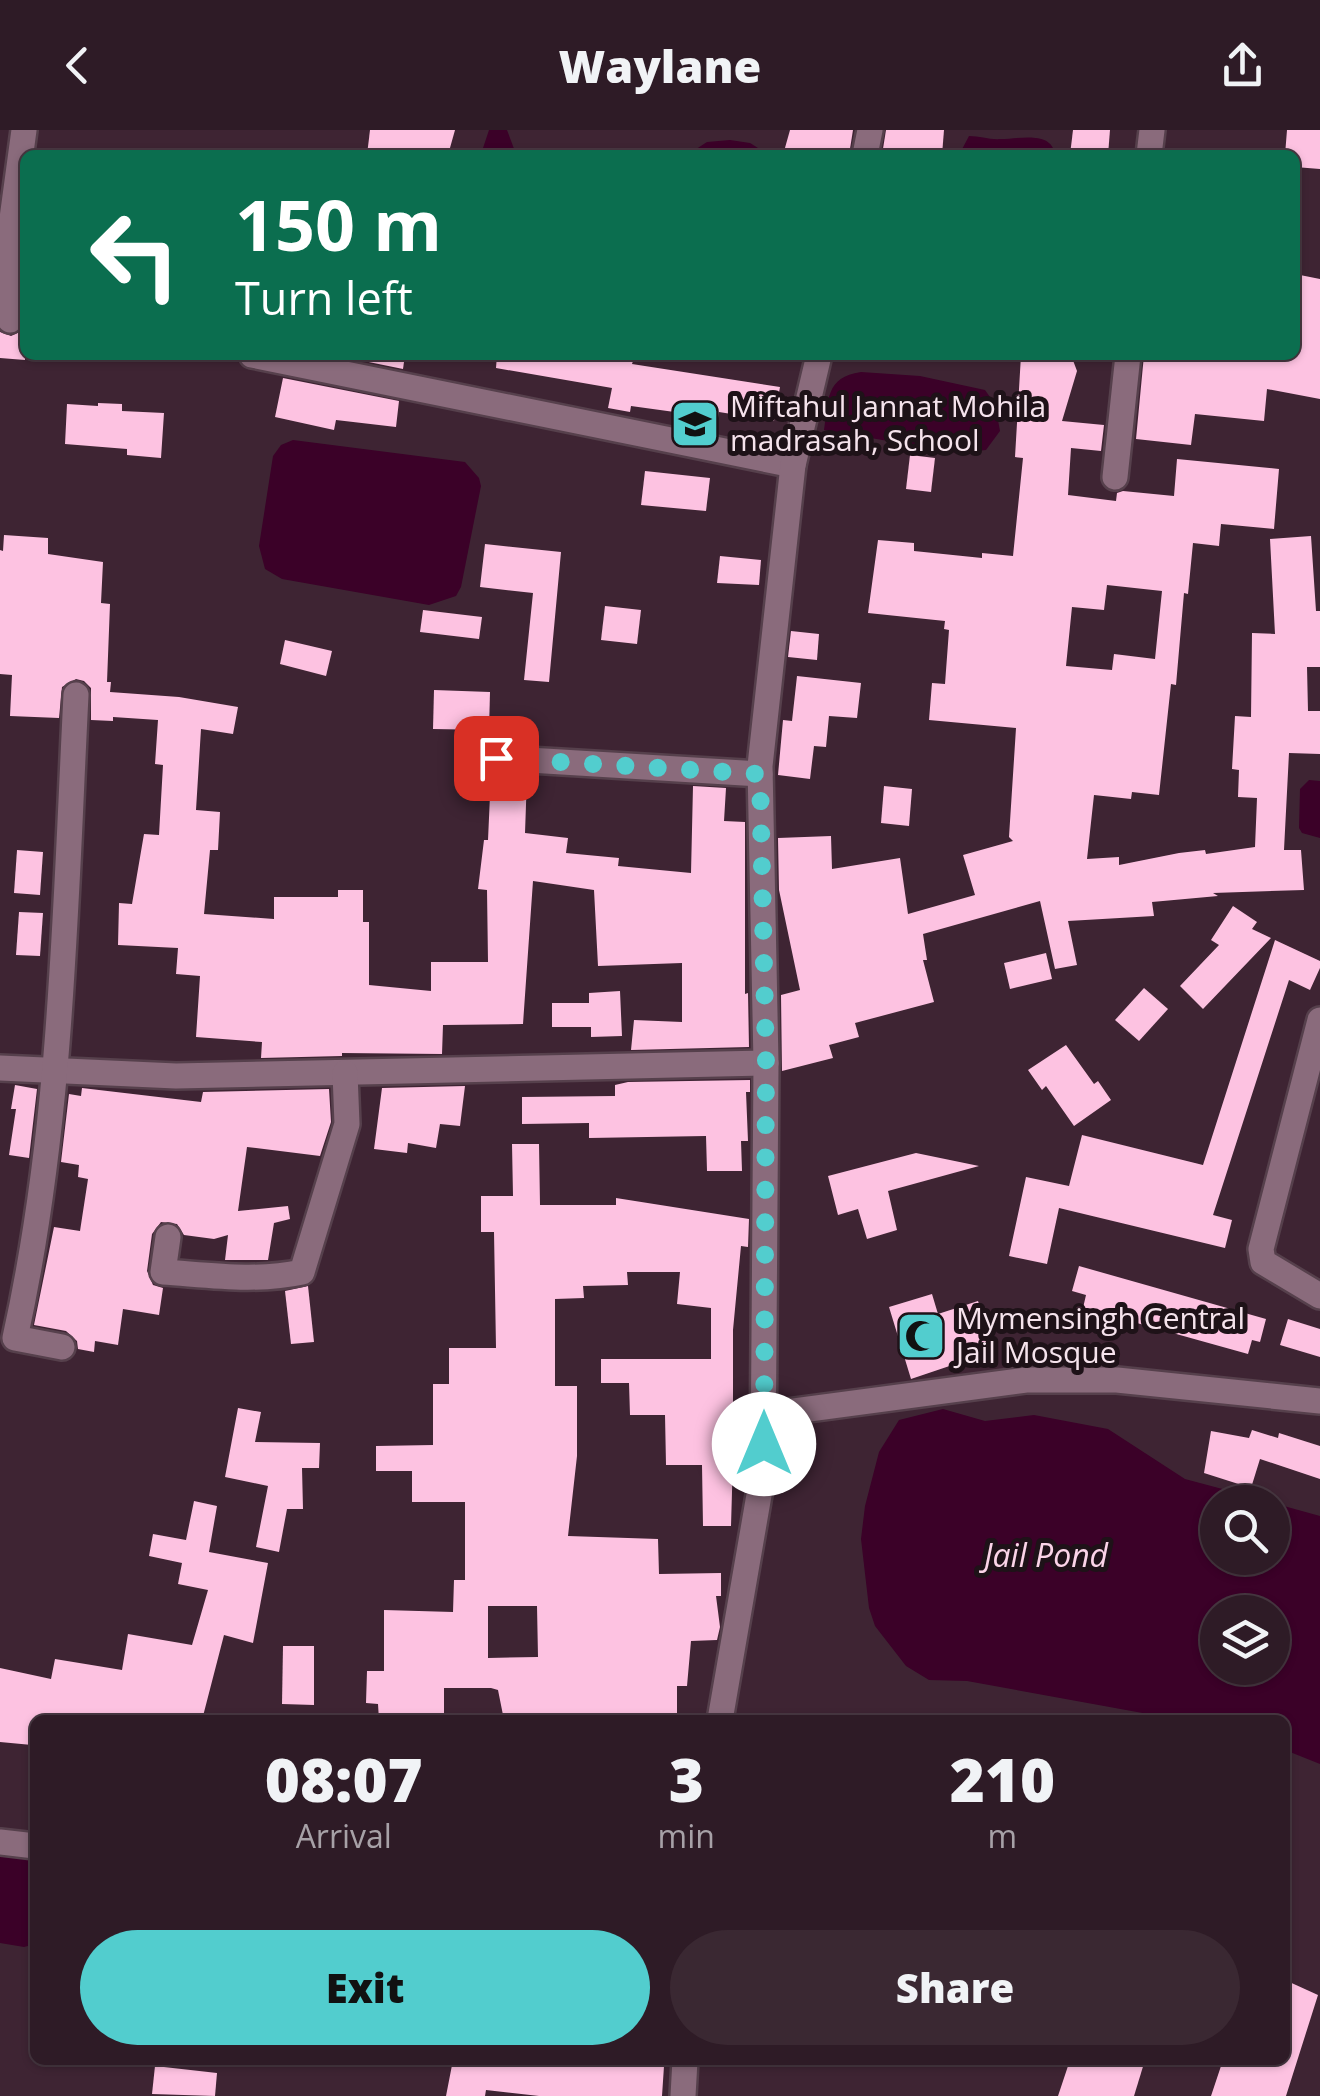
<!DOCTYPE html>
<style>
:root{--surface:#2e1b26;--page:#3a2832;--text:#f1f3f6;--muted:#a7a1a7;--line:#493943;--accent:#52cdce}
body{margin:0;font-family:"Open Sans",sans-serif;background:var(--page);color:var(--text);height:100vh;display:flex;flex-direction:column;font-size:38px;white-space:nowrap}
*{box-sizing:border-box;margin:0}
p{font-size:32px;color:var(--muted)}
.icon{flex:none;width:55px;height:55px;fill:none;stroke:currentColor;stroke-width:2;stroke-linecap:round;stroke-linejoin:round}
.map{position:relative;flex:1;overflow:hidden}
.drawer{position:absolute;left:30px;top:1585px;width:1260px;height:350px;display:flex;flex-direction:column;background:var(--surface);border-radius:15px;box-shadow:0 2px 8px #0004,0 0 0 2px var(--line)}
.drawer>*{flex:none}
.top-card{position:absolute;left:20px;top:20px;width:1280px;height:210px;border-radius:15px;box-shadow:0 2px 8px #0004,0 0 0 2px var(--line);background:#0b6e4f;color:#fff;overflow:hidden}
.tools{position:absolute;left:1200px;top:1355px;display:grid;gap:20px}
.tools a{display:grid;place-items:center;width:90px;height:90px;border-radius:50%;background:var(--surface);box-shadow:0 2px 8px #0004,0 0 0 2px var(--line);font-size:50px}
.pin{position:absolute;display:grid;place-items:center;width:85px;height:85px;color:#fff;margin:-42px;border-radius:20px;box-shadow:0 5px 15px #0006}
.me{position:absolute;width:110px;margin:-55px;rotate:0deg;stroke-linejoin:round;filter:drop-shadow(0 0 8px #0008)}
.turn{display:flex;align-items:center;gap:35px;height:210px;padding:0 50px;font-size:45px}
.turn .icon{width:130px;height:130px;stroke-width:2.5}
.turn b{display:block;font-size:70px;line-height:85px}
.eta{display:flex;justify-content:space-evenly;align-items:center;height:170px;text-align:center}
.eta b{font-size:60px;font-weight:800;line-height:70px}
.cta{display:flex;gap:20px;margin-top:auto;padding:20px 50px}
.cta a{flex:1;height:115px;border-radius:60px;background:var(--accent);color:#111;font-size:40px;font-weight:800;line-height:115px;text-align:center}
.cta a+a{background:var(--page);color:var(--text)}
header{display:flex;justify-content:space-between;align-items:center;height:130px;padding:0 50px;background:var(--surface);font-size:45px;font-weight:800}
.map>svg:first-child{display:block}
.water{fill:#3b0128;fill-rule:evenodd}
.building{fill:#fdc2e1;fill-rule:evenodd}
.lines{fill:none;stroke-linecap:round;stroke-linejoin:round}
.minor-casing{stroke:#56404c;stroke-width:30}
.minor{stroke:#8a6b7c;stroke-width:25}
.route{stroke:#52cdce;stroke-width:18;stroke-dasharray:0 32.4}
.labels{text-anchor:middle;stroke-width:10;stroke-linejoin:round;paint-order:stroke}
.poi-label{font-size:30px;fill:#f5e3ec;stroke:#1e1218;text-anchor:start}
.water-label{font-size:32px;font-style:italic;fill:#fbd4e8;stroke:#1e1218}
</style>
<header><svg class="icon" aria-label="back" viewBox="0 0 24 24"><path d="M15 5l-7 7 7 7"/></svg>Waylane<svg class="icon" aria-label="share" viewBox="0 0 24 24"><path d="M12 15V3M7 8l5-5 5 5M5 13v7h14v-7"/></svg></header>
<div class="map">
<svg width="1320" height="1966" viewBox="0 0 1320 1966">
<rect width="100%" height="100%" fill="#3e2433"/>
<g class="water">
<path d="M489 0H507L516 24 521 25H478L482 21Z"/>
<path d="M969 6C980 6 990 10 1001 9 1020 9 1052 0 1055 25H959Z"/>
<path d="M730 10 750 13 769 25H687L707 12Z"/>
<path d="M861 242 920 246 985 260 995 274 1000 301 986 320 958 323 824 300C829 270 825 247 861 242Z"/>
<path d="M293 310 465 332 479 348 481 356 461 457 456 466 429 475 282 449 265 439 259 416 273 326 281 315Z"/>
<path d="M1309 650 1320 651V708L1302 703 1299 698 1300 659Z"/>
<path d="M943 1279 985 1291 1034 1285 1108 1299 1185 1349 1271 1372H1218V1428H1272L1273 1373 1320 1386V1634L1285 1620V1590H1181L967 1551 929 1550 906 1536 875 1496 869 1478 861 1409 865 1376 879 1322 899 1290ZM1272 1482V1538H1218V1482Z"/>
<path d="M0 1726H35V1814L24 1817 0 1813Z"/>
</g>
<g class="building">
<path d="M370 0H455L448 25H367Z"/>
<path d="M790 0H853L849 25H783Z"/>
<path d="M886 0H944L942 25H882Z"/>
<path d="M1073 0H1110L1108 25H1070Z"/>
<path d="M1287 0H1320V39L1295 37V25H1285Z"/>
<path d="M1295 144 1320 149V269L1267 259 1264 291 1195 284 1191 315 1136 309 1144 225H1295Z"/>
<path d="M22 201H25V230L0 228V202L11 206Z"/>
<path d="M354 225H405L403 239 354 229Z"/>
<path d="M497 225H635L632 234 780 257 774 291 719 282 718 288 631 276 630 282 608 278 612 258 496 238Z"/>
<path d="M1021 225H1071L1077 241 1062 291 1104 295 1101 321 1071 318 1068 365 1116 371 1117 363 1123 361 1174 366 1177 329 1279 339 1274 399 1221 394 1219 416 1193 413 1188 464 1184 463 1176 555 1171 554 1159 665 1132 662 1131 669 1094 665 1087 729 1119 727V735L1179 723 1205 720 1206 724 1255 717 1257 668 1238 667 1239 640 1232 639 1235 586 1251 587 1252 503 1275 504 1270 409 1311 406 1316 481H1320V537H1307L1308 581H1320V624L1289 623 1284 720H1301L1304 760 1213 763 1218 766 1152 772 1154 786 1068 791 1077 835 1055 839 1040 771 923 804 927 830H923L934 872 855 893 859 907 829 915 833 928 782 941 781 865 800 860 779 760 778 708 831 706 832 739 900 728 908 784 975 765 963 725 1013 711 1009 707 1016 598 929 590 932 553 945 554 949 500 944 499 945 491 868 483 878 410 914 413V421L982 428V423L1013 426 1023 328 1015 327ZM1107 455 1162 461 1155 529 1114 524 1112 540 1066 536 1072 477 1104 480Z"/>
<path d="M283 248 399 271 396 297 336 290 334 300 275 287Z"/>
<path d="M98 273 122 274V281L164 283 161 328 127 325V319L65 314 67 274 98 276Z"/>
<path d="M910 325 935 328 931 362 906 359Z"/>
<path d="M645 341 710 348 706 381 641 375Z"/>
<path d="M4 405 48 408V424L103 432 101 473 110 474 107 552H111L110 562 179 567 238 577 233 604 201 599 196 680 220 682 218 720H210L204 784 274 789V767H338V760H363V792H369V855L431 861V832H488L487 760 478 759 484 710H488L491 643 527 646 525 703 568 708 566 723 619 728 618 736 691 743 693 656 726 658 724 691 745 692V864L748 863 749 917 631 920 634 890 682 892V833L598 836 594 760 533 751 523 894 443 895 442 924 342 923V926L261 928 262 912 196 907 200 846 176 844 178 818 118 815 119 773 132 774 144 704 159 705 163 635 155 634 158 590 113 587V591L91 590V558L84 551 76 549 62 557 59 588 10 586 12 545 0 544V420L3 421Z"/>
<path d="M485 414 561 422 549 552 524 550 533 463 480 457Z"/>
<path d="M720 426 761 430 759 455 717 453Z"/>
<path d="M605 476 641 480 637 514 601 510Z"/>
<path d="M423 480 482 487 479 509 420 502Z"/>
<path d="M791 501 819 504 817 530 788 527Z"/>
<path d="M285 510 332 521 326 546 280 534Z"/>
<path d="M797 546 861 553 857 588 829 586 826 617 814 616 810 649 778 645 783 590 792 591Z"/>
<path d="M434 560 490 562 489 600 433 599Z"/>
<path d="M884 656 912 659 909 696 881 693Z"/>
<path d="M17 720 43 722 40 765 14 763Z"/>
<path d="M1233 776 1257 792 1252 799 1271 808 1203 879 1180 856 1219 815 1211 810Z"/>
<path d="M19 782 43 783 40 826 16 825Z"/>
<path d="M1275 810 1320 831V838L1310 860 1289 850 1213 1085 1232 1090 1225 1118 1059 1078 1047 1134 1009 1126 1026 1047 1069 1056 1082 1005 1203 1035Z"/>
<path d="M1046 823 1052 849 1010 859 1004 833Z"/>
<path d="M1144 858 1168 879 1139 911 1115 890Z"/>
<path d="M620 861 622 906 591 907V897H552V873H589V863Z"/>
<path d="M1066 915 1094 954 1098 951 1111 970 1074 996 1046 956 1042 960 1028 940Z"/>
<path d="M750 950V962H746L748 1011H741L742 1041H707L706 1006 589 1008V993L522 994V967L615 966V955L628 952Z"/>
<path d="M15 955 37 959 29 1028 9 1025 16 979H11Z"/>
<path d="M465 956 460 996 440 994 436 1018 408 1013 407 1023 374 1019 382 958Z"/>
<path d="M82 958 201 972 203 962 329 959 331 992 320 1026 247 1017 238 1081 288 1076 290 1089 274 1093 268 1130H225L228 1105 214 1109 184 1105 177 1094 161 1092 152 1104 147 1141 153 1155 163 1158 159 1185 123 1179 118 1215 95 1211 94 1222 78 1219 77 1211 66 1201 34 1195 54 1097 80 1101 88 1049 78 1047 79 1035 61 1032 69 964 81 966Z"/>
<path d="M512 1014H539L540 1075H616V1068L749 1089 748 1117 741 1116 733 1200V1277H729L730 1293H734L731 1396H703L702 1335H666L665 1285H630L629 1253H601V1229H711V1178L677 1174 680 1142H627L628 1155 583 1156 584 1168 555 1169V1256H577V1326L568 1406 658 1409 659 1444 721 1443V1466H716L720 1497 717 1510 691 1511 687 1556H677V1590H504L498 1560 491 1558H444V1590H379L378 1574 366 1573 367 1541H384V1480L453 1482 454 1450H465V1372H412V1341H376V1316L433 1315V1254H449V1218H496L494 1102H481V1066H513ZM488 1476H537L538 1527 488 1528Z"/>
<path d="M916 1023 979 1036 888 1061 897 1100 867 1109 858 1079 838 1085 828 1046Z"/>
<path d="M1079 1136 1266 1189 1260 1212 1252 1210 1248 1224 1083 1178 1086 1165 1072 1161Z"/>
<path d="M308 1156 314 1212 291 1214 285 1161Z"/>
<path d="M932 1164 938 1184 978 1171 994 1221 911 1249 889 1177Z"/>
<path d="M1288 1189 1320 1199V1227L1280 1215Z"/>
<path d="M238 1278 261 1282 255 1312 320 1313 319 1338H302L303 1379H287L279 1422 256 1417 268 1356 225 1347Z"/>
<path d="M1252 1300 1278 1308 1279 1303 1320 1316V1349L1260 1329 1251 1358 1204 1343 1211 1301 1249 1308Z"/>
<path d="M194 1371 217 1376 209 1422 268 1433 253 1513 224 1505 202 1590H34L32 1615 0 1612V1538L51 1549 55 1529 122 1540 128 1504 192 1515 208 1460 178 1454 182 1433 149 1426 153 1404 186 1410Z"/>
<path d="M283 1516H314V1575L282 1574Z"/>
<path d="M1285 1850 1318 1865 1286 1966H1211L1223 1930H1285Z"/>
<path d="M453 1930 575 1933V1930H591L664 1936 662 1966H539L486 1960 485 1966H446Z"/>
<path d="M1070 1930H1145L1134 1966H1058Z"/>
<path d="M155 1936 217 1943 215 1966 152 1964Z"/>
</g>
<g class="lines">
<g class="minor-casing">
<g id="minor">
<path d="M865 25 870 0"/>
<path d="M1149 25 1152 0"/>
<path d="M10 190 11 96 24 0"/>
<path d="M252 225 793 335"/>
<path d="M1115 347 1128 225"/>
<path d="M496 628 760 644"/>
<path d="M1320 890 1261 1119 1263 1132 1320 1166"/>
<path d="M0 938 176 946 766 933"/>
<path d="M168 1107 163 1142C209 1145 256 1152 302 1142L347 994 345 943"/>
<path d="M62 1217 15 1208C62 996 65 781 76 565"/>
<path d="M764 1285 1026 1250H1117L1320 1271"/>
<path d="M720 1590 763 1342 766 933 760 636 793 335 819 225"/>
<path d="M0 1712 35 1716"/>
<path d="M683 1966 685 1930"/>
</g>
</g>
<use href="#minor" class="minor"/>
</g>
<g class="lines">
<path class="route" d="M496 628 760 644 766 933 764 1314"/>
</g>
<defs>
<g id="school-square" transform="scale(2.5)"><rect x="-9" y="-9" width="18" height="18" rx="4" fill="#52cdce" stroke="#1e1218"/><path d="M0-5L7-2L0 1L-7-2ZM-4 1L0 2.5L4 1V4Q0 6-4 4Z" fill="#111"/></g>
<g id="mosque-square" transform="scale(2.5)"><rect x="-9" y="-9" width="18" height="18" rx="4" fill="#52cdce" stroke="#1e1218"/><path d="M3.5-4.9A6 6 0 1 0 3.5 4.9A5 5 0 1 1 3.5-4.9Z" fill="#111"/></g>
</defs>
<g fill-rule="evenodd">
<use href="#school-square" x="695" y="294"/>
<use href="#mosque-square" x="921" y="1206"/>
</g>
<g class="labels">
<g class="poi-label">
<text x="730" y="287">Miftahul Jannat Mohila<tspan x="730" dy="34">madrasah, School</tspan></text>
<text x="956" y="1199">Mymensingh Central<tspan x="956" dy="34">Jail Mosque</tspan></text>
</g>
<g class="water-label">
<text x="1046" y="1437">Jail Pond</text>
</g>
</g>
</svg>
<div class="tools">
<a><svg class="icon" aria-label="search" viewBox="0 0 24 24"><circle cx="10" cy="10" r="6"/><path d="M15 15l6 6"/></svg></a>
<a><svg class="icon" aria-label="layers" viewBox="0 0 24 24"><path d="M12 4l9 5-9 5-9-5zM3 14l9 5 9-5"/></svg></a>
</div>
<div class="pin" style="left:496px;top:628px;background:#d93025"><svg class="icon" aria-label="arrive" viewBox="0 0 24 24"><path d="M6 21V4h12l-3 4 3 4H6"/></svg></div>
<svg class="me" style="left:764px;top:1314px" viewBox="-20 -20 40 40"><circle r="19" fill="#fff"/><path d="M0-13L10 11 0 6-10 11z" fill="#52cdce"/></svg>
<div class="top-card">
<div class="turn"><svg class="icon" aria-label="left" viewBox="0 0 24 24"><path d="M17 20v-9H6M10 6l-5 5 5 5"/></svg><div><b>150 m</b>Turn left</div></div>
</div>
<section class="drawer">
<div class="eta">
<div><b>08:07</b><p>Arrival</p></div>
<div><b>3</b><p>min</p></div>
<div><b>210</b><p>m</p></div>
</div>
<div class="cta"><a>Exit</a><a>Share</a></div>
</section>
</div>
